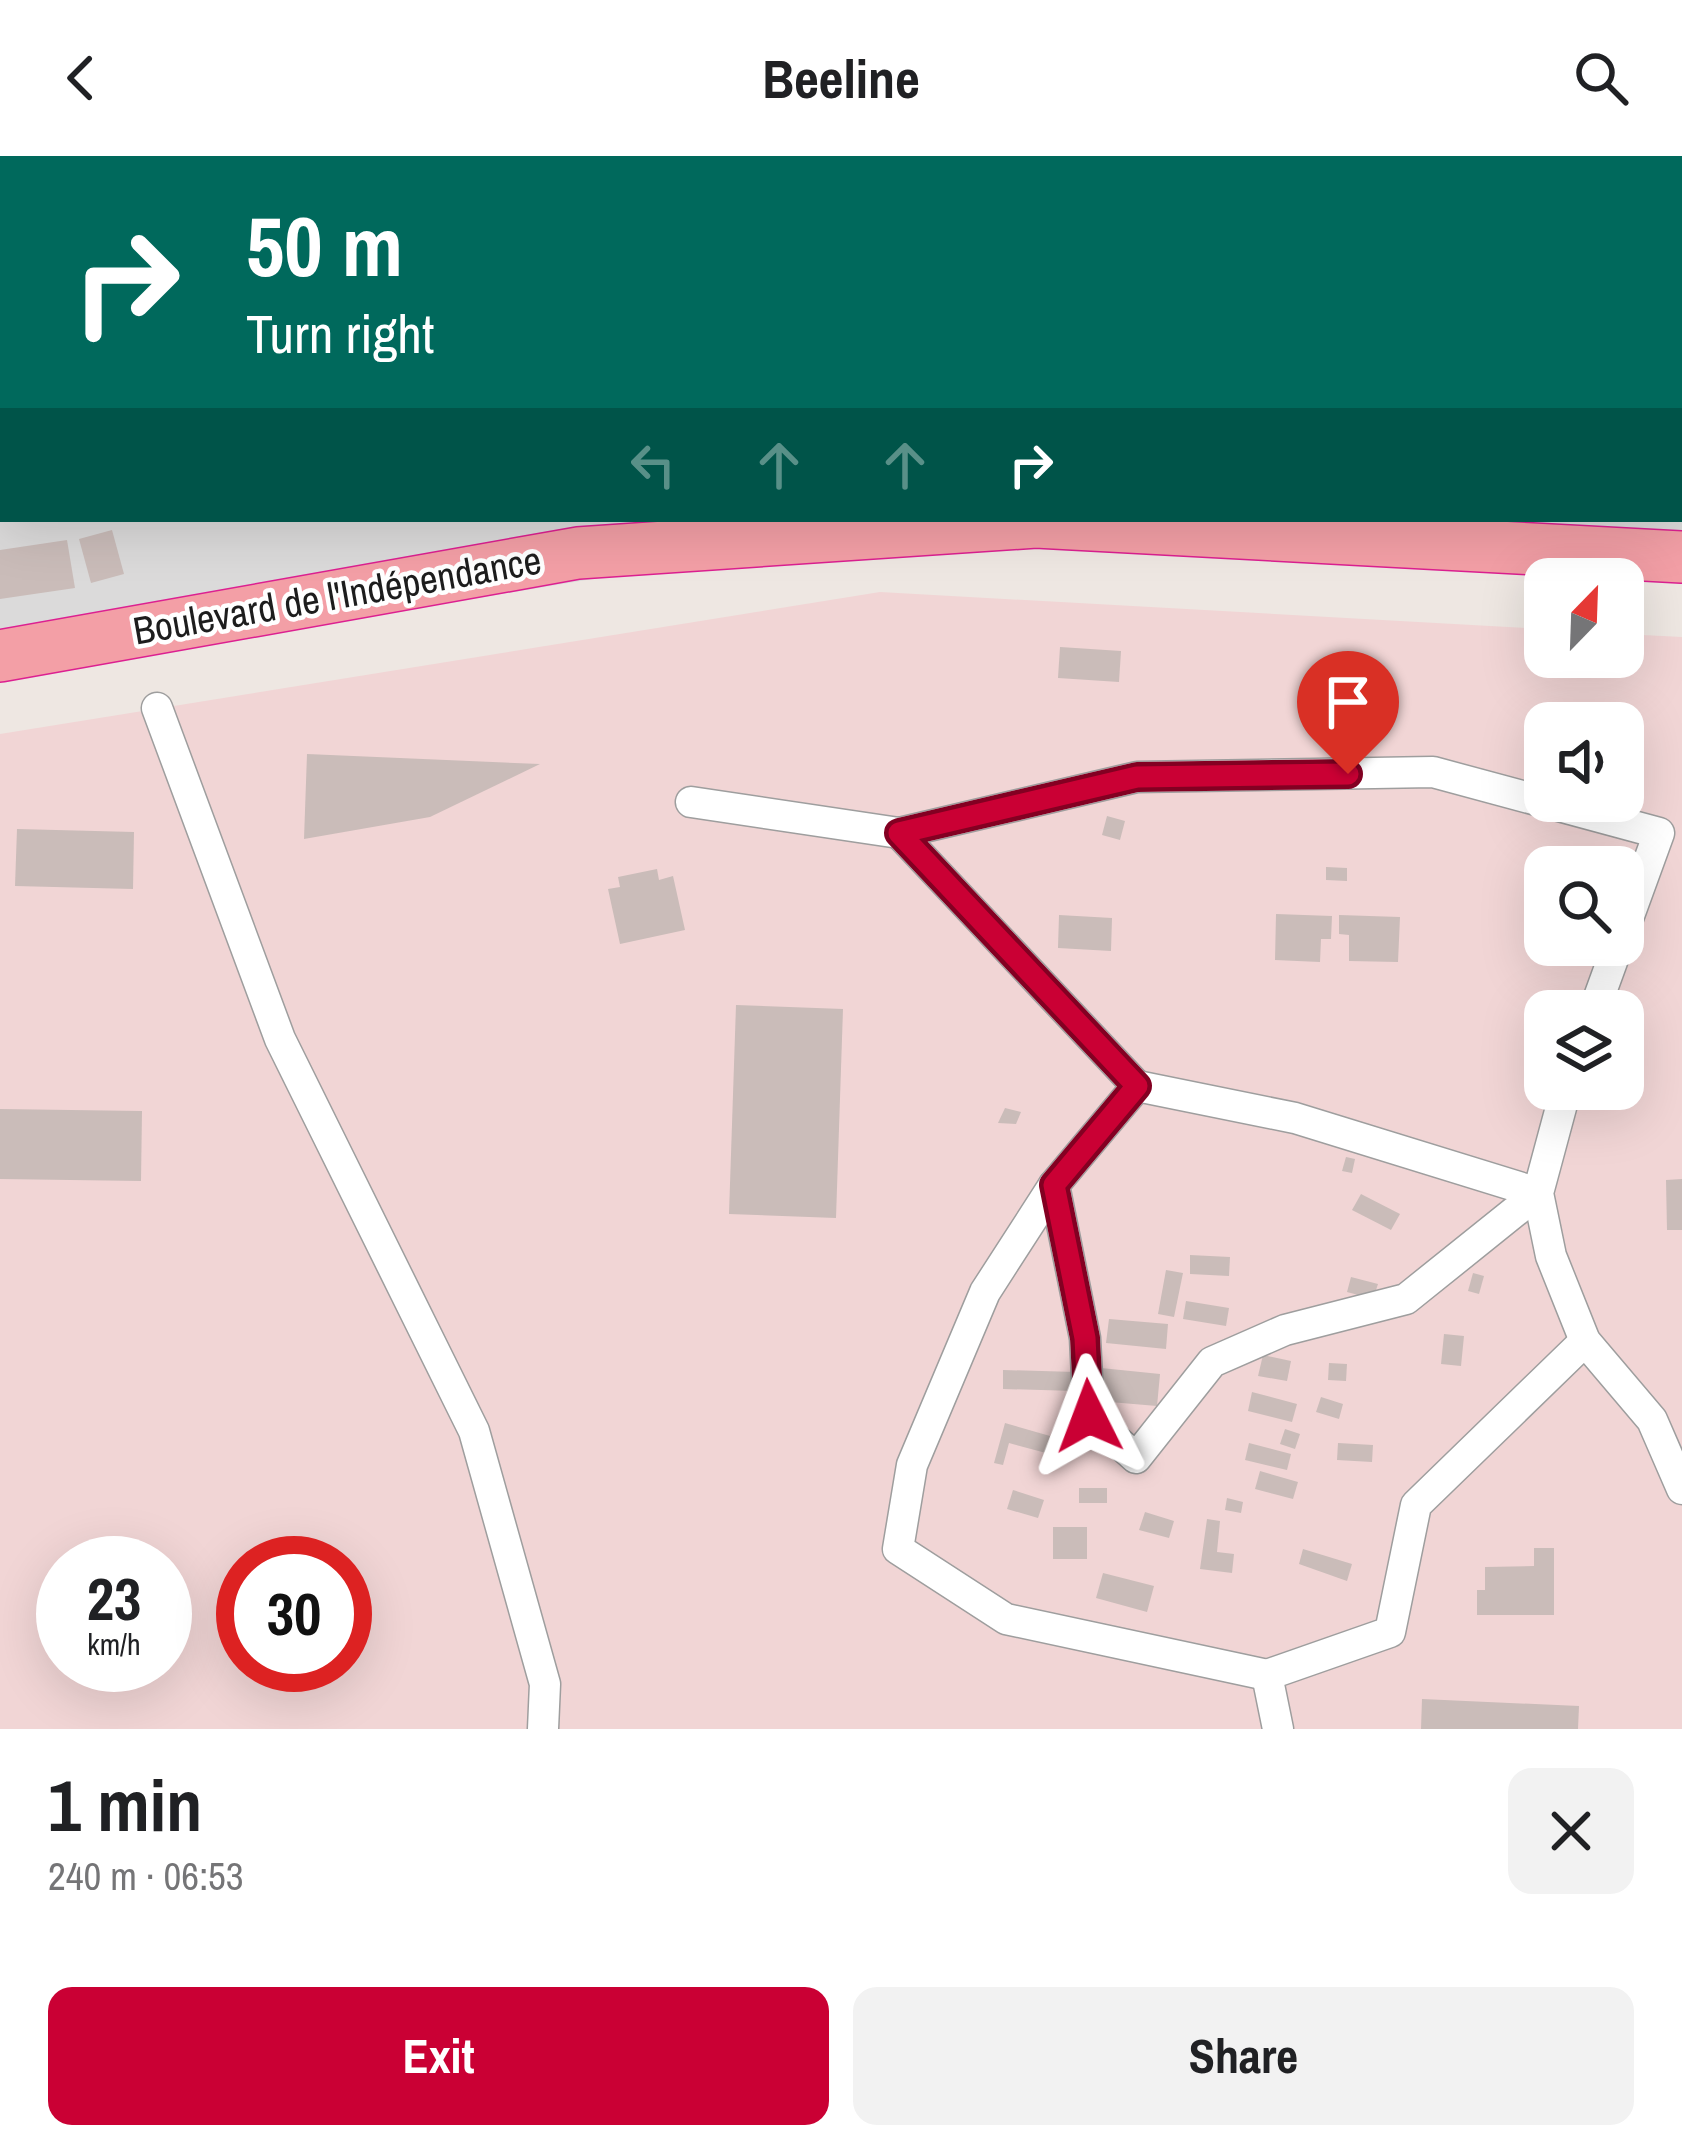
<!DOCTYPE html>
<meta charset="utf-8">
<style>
:root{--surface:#fff;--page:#f2f2f2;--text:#202124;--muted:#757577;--accent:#ca0034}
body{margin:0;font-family:"Archivo Narrow",sans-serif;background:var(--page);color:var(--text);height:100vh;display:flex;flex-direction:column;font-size:45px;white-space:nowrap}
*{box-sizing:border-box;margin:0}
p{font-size:39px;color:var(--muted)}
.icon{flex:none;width:66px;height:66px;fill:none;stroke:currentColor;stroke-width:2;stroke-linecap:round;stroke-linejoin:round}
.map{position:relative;height:1573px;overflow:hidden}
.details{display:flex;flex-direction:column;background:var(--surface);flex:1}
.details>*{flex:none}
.top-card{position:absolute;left:0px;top:0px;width:1683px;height:366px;box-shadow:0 12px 48px #0002;background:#00695c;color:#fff;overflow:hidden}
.needle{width:78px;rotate:23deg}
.fabs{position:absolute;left:1524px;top:402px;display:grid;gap:24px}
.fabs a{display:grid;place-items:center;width:120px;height:120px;border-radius:24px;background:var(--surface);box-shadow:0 12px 48px #0002;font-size:60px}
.speed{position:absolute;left:36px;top:1380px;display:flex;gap:24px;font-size:60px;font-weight:700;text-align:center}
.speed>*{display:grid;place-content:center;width:156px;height:156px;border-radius:50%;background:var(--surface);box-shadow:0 12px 48px #0002;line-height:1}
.speed small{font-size:30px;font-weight:400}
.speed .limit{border:18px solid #d22;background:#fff;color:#111}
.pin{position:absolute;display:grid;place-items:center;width:102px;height:102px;color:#fff;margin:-123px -51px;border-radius:50% 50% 50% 0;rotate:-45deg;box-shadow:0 0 12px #0007}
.pin .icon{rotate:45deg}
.me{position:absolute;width:132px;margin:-66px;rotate:357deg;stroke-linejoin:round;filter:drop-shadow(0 0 9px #0008)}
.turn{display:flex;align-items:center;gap:42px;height:252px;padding:0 48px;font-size:54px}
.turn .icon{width:156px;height:156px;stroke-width:2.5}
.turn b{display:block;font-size:84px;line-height:102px}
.lanes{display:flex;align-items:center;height:114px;padding:0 48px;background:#0003;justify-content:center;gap:60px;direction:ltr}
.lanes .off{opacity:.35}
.round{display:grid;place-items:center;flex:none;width:126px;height:126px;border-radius:24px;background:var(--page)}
.summary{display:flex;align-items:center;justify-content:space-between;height:204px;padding:0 48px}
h1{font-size:72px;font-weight:700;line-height:90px}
.action{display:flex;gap:24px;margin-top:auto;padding:24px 48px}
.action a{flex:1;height:138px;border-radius:24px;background:var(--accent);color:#fff;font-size:48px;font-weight:700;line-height:138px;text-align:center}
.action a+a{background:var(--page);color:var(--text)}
header{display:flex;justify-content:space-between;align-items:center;height:156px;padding:0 48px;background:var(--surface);font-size:54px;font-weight:700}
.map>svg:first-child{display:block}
.residential{fill:#dbdada}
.military{fill:#f1d5d5;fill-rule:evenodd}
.building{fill:#cabcb9}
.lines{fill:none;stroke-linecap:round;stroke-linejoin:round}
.minor-casing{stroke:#9e9e9e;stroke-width:33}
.tertiary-casing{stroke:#9e9e9e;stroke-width:42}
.trunk-casing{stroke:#dc2091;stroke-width:54}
.minor{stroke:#fff;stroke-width:30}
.tertiary{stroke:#fff;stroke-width:39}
.trunk{stroke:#f39fa6;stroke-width:51}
.route-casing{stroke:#830022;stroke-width:30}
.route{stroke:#ca0034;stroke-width:21}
.labels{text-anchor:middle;stroke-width:9;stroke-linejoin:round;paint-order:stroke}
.street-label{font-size:39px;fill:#1d1d1d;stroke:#fff}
</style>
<header><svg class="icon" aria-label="back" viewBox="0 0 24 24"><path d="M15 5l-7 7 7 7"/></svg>Beeline<svg class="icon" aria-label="search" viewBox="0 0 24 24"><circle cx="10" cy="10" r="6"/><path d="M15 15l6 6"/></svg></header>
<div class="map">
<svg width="1682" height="1573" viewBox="0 0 1682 1573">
<rect width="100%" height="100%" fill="#eee7e2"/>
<path class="residential" d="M0 0H1682V385L1327 363H1680V3H3V363H955L0 521Z"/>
<path class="military" d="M880 436 1545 473V501H1623V478L1682 481V1573H0V578ZM1545 567H1623V645H1545ZM1545 711H1623V789H1545ZM1545 855H1623V933H1545ZM63 1407H165V1509H63ZM243 1407H345V1509H243Z"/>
<g class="building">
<path d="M112 374 124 418 91 427 79 383Z"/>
<path d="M67 384 75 432 0 443V394Z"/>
<path d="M1060 491 1121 495 1119 526 1058 522Z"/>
<path d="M307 598 540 608 430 661 304 683Z"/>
<path d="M1107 660 1125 665 1120 684 1102 679Z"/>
<path d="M17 673 134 676 133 733 15 730Z"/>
<path d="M1326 711 1347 712V725L1326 724Z"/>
<path d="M657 713 659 724 673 720 685 774 620 788 608 733 620 731 618 721Z"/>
<path d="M1276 758 1332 760 1331 783H1321L1320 806 1275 804Z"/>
<path d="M1059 759 1112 762 1111 795 1058 792Z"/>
<path d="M1339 759 1400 761 1398 806 1349 805V779L1339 778Z"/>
<path d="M736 849 843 853 836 1062 729 1058Z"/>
<path d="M1005 952 1021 956 1016 968 998 967Z"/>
<path d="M0 953 142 955 141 1025 0 1023Z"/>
<path d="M1346 1001 1355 1003 1352 1017 1342 1015Z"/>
<path d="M1682 1023V1074H1667L1666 1024Z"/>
<path d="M1361 1038 1400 1058 1391 1074 1352 1054Z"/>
<path d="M1190 1099 1230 1101 1229 1120 1190 1118Z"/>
<path d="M1166 1114 1183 1117 1174 1161 1158 1158Z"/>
<path d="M1473 1117 1484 1120 1479 1138 1468 1135Z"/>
<path d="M1351 1121 1378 1128 1373 1143 1347 1136Z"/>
<path d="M1186 1145 1229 1152 1226 1170 1183 1163Z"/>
<path d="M1109 1163 1168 1168 1166 1193 1106 1187Z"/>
<path d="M1444 1178 1464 1180 1461 1210 1441 1208Z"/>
<path d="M1263 1199 1291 1205 1287 1225 1258 1220Z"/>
<path d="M1329 1207 1347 1208 1346 1225 1328 1224Z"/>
<path d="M1101 1212 1160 1218 1157 1250 1098 1245Z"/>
<path d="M1003 1214 1076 1216 1075 1235 1003 1233Z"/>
<path d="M1252 1236 1297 1248 1292 1266 1248 1255Z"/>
<path d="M1321 1241 1343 1248 1339 1263 1316 1256Z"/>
<path d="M1005 1267 1050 1280 1046 1297 1009 1287 1003 1309 994 1307Z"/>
<path d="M1285 1273 1300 1278 1295 1293 1280 1288Z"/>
<path d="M1249 1287 1291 1298 1287 1314 1245 1304Z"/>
<path d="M1338 1287 1373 1289 1372 1306 1337 1304Z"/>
<path d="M1260 1315 1298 1326 1293 1343 1255 1333Z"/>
<rect x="1079" y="1332" width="28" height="15"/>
<path d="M1013 1334 1044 1344 1038 1362 1007 1353Z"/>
<path d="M1227 1342 1243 1346 1241 1357 1225 1354Z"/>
<path d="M1145 1356 1174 1365 1169 1382 1139 1374Z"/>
<path d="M1207 1363 1220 1365 1217 1396 1234 1398 1232 1417 1200 1413Z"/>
<rect x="1053" y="1371" width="34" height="32"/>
<path d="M1534 1392H1554V1459H1477V1434H1485V1411L1534 1410Z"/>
<path d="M1303 1393 1352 1408 1347 1425 1299 1408Z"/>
<path d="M1103 1417 1154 1430 1147 1456 1096 1442Z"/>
<path d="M1422 1543 1579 1550 1578 1573H1421Z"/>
</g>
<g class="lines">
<g class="minor-casing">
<g id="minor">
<path d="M157 552 280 883 474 1275 545 1528 543 1573"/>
<path d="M691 646 899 677 1137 621 1433 616 1659 677 1623 776"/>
<path d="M899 677 1137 930"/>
<path d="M1594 855 1618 789"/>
<path d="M1137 930 1295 962 1538 1037 1406 1143 1285 1174 1212 1206 1136 1302 1089 1260 1085 1182 1054 1029Z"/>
<path d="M1566 933 1538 1037 1551 1100 1585 1185 1652 1264 1682 1333"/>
<path d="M1054 1029 985 1136 912 1309 898 1393 1006 1463 1267 1519"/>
<path d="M1278 1573 1267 1519 1390 1476 1416 1349 1585 1185"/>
</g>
</g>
<g class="tertiary-casing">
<path id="tertiary" d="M1640 3 1668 0"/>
</g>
<g class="trunk-casing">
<path id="trunk" d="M0 500 578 397 1036 366 1682 401"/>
</g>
<use href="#minor" class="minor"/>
<use href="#tertiary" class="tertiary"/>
<use href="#trunk" class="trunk"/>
</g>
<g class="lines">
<g class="route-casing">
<path id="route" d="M1089 1260 1085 1182 1054 1029 1137 930 899 677 1137 621 1348 618"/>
</g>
<use href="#route" class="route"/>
</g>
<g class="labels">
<g class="street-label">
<text transform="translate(337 439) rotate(-10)" y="14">Boulevard de l'Indépendance</text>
</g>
</g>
</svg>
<div class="fabs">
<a><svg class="needle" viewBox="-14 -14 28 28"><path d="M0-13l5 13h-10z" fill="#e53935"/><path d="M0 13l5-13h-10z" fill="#757577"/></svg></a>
<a><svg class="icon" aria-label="sound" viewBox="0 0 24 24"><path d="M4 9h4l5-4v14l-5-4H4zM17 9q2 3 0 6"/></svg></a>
<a><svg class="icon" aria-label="search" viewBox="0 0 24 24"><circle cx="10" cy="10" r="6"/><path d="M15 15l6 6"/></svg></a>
<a><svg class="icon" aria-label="layers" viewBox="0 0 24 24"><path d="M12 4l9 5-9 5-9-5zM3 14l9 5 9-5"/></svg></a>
</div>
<div class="speed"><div>23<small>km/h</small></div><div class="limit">30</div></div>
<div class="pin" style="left:1348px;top:618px;background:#d93025"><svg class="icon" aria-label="arrive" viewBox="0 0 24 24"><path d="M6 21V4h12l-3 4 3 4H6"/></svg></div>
<svg class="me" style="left:1089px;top:1260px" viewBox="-20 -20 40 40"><path d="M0-17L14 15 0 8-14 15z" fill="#ca0034" stroke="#fff" stroke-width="4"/></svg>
<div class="top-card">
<div class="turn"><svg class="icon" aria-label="right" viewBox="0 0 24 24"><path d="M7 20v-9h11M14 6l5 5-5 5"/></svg><div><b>50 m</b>Turn right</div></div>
<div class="lanes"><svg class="icon off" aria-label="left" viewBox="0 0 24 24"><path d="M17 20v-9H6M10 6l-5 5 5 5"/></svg><svg class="icon off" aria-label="ahead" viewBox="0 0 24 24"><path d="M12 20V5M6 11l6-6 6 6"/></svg><svg class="icon off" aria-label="ahead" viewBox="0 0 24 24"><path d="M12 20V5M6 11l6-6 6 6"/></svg><svg class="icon" aria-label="right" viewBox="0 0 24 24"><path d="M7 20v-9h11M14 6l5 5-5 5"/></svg></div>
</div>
</div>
<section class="details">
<div class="summary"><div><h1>1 min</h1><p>240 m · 06:53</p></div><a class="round"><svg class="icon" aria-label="close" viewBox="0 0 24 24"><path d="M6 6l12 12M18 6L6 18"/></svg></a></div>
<div class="action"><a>Exit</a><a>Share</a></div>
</section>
